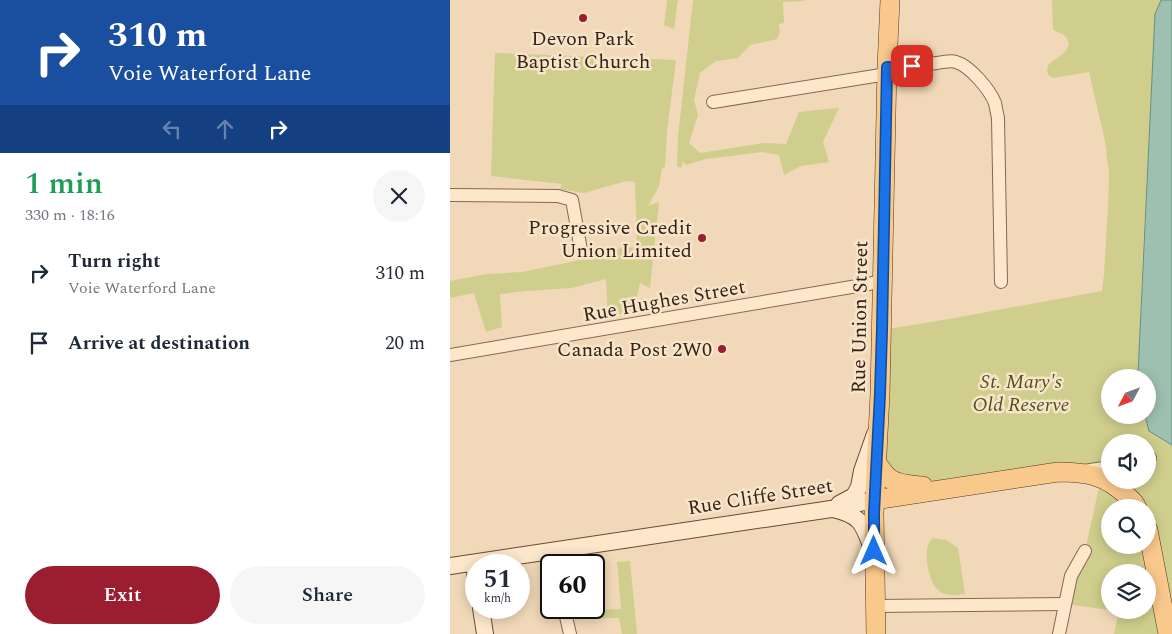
<!DOCTYPE html>
<meta charset="utf-8">
<style>
:root{--surface:#fff;--page:#f6f6f7;--text:#1f2937;--muted:#747a83;--accent:#9b1e30}
body{margin:0;font-family:Spectral,serif;background:var(--page);color:var(--text);height:100vh;display:flex;flex-direction:column;font-size:19px;white-space:nowrap}
*{box-sizing:border-box;margin:0}
p{font-size:16px;color:var(--muted)}
.icon{flex:none;width:28px;height:28px;fill:none;stroke:currentColor;stroke-width:2;stroke-linecap:round;stroke-linejoin:round}
.map{position:relative;flex:1;overflow:hidden}
.side{display:flex;flex-direction:column;background:var(--surface);width:450px}
.side>*{flex:none}
.top-card{background:#1a4fa0;color:#fff;overflow:hidden}
.needle{width:32px;rotate:229deg}
.tools{position:absolute;left:651px;top:369px;display:grid;gap:10px}
.tools a{display:grid;place-items:center;width:55px;height:55px;border-radius:50%;background:var(--surface);box-shadow:0 2px 12px #0003;font-size:25px}
.speed{position:absolute;left:15px;top:554px;display:flex;gap:10px;font-size:25px;font-weight:700;text-align:center}
.speed>*{display:grid;place-content:center;width:65px;height:65px;border-radius:50%;background:var(--surface);box-shadow:0 2px 12px #0003;line-height:1}
.speed small{font-size:12px;font-weight:400}
.speed .limit{border:2px solid #111;border-radius:8px;background:#fff;color:#111}
.pin{position:absolute;display:grid;place-items:center;width:42px;height:42px;color:#fff;margin:-21px;border-radius:10px;box-shadow:0 2px 8px #0006}
.me{position:absolute;width:55px;margin:-28px;rotate:0deg;stroke-linejoin:round;filter:drop-shadow(0 0 4px #0008)}
.turn{display:flex;align-items:center;gap:18px;height:105px;padding:0 25px;font-size:22px}
.turn .icon{width:65px;height:65px;stroke-width:2.5}
.turn b{display:block;font-size:35px;line-height:42px}
.lanes{display:flex;align-items:center;height:48px;padding:0 25px;background:#0003;justify-content:center;gap:25px;direction:ltr}
.lanes .off{opacity:.35}
.round{display:grid;place-items:center;flex:none;width:52px;height:52px;border-radius:26px;background:var(--page)}
.summary{display:flex;align-items:center;justify-content:space-between;height:85px;padding:0 25px}
h1{font-size:30px;font-weight:600;line-height:38px;color:#1e9e55}
.button{display:flex;gap:10px;margin-top:auto;padding:10px 25px}
.button a{flex:1;height:58px;border-radius:30px;background:var(--accent);color:#fff;font-size:20px;font-weight:600;line-height:58px;text-align:center}
.button a+a{background:var(--page);color:var(--text)}
ul{padding:0;list-style:none}
li{display:flex;align-items:center;gap:15px;height:70px;padding:0 25px}
li div{flex:1}
li b{display:block;font-size:19px}
li em{font-style:normal}
main{display:flex;flex:1;min-height:0}
.map>svg:first-child{display:block}
.green{fill:#cfce8c;fill-rule:evenodd}
.water{fill:#9ec0b1;stroke:#658e7e}
.lines{fill:none;stroke-linecap:round;stroke-linejoin:round}
.street-casing{stroke:#886752;stroke-width:14}
.secondary-casing{stroke:#694936;stroke-width:18}
.primary-casing{stroke:#543628;stroke-width:20}
.street{stroke:#fce7cb;stroke-width:12}
.secondary{stroke:#fce7cb;stroke-width:16}
.primary{stroke:#f9c88b;stroke-width:19}
.route-casing{stroke:#114b97;stroke-width:12}
.route{stroke:#1a73e8;stroke-width:9}
.poi-dot{fill:#9b1e30;stroke:#f8e4c8;stroke-width:2}
.labels{text-anchor:middle;stroke-width:5;stroke-linejoin:round;paint-order:stroke}
.poi-label{font-size:20px;fill:#352319;stroke:#f8e4c8;text-anchor:end}
.street-label{font-size:20px;fill:#352319;stroke:#f8e4c8}
.park-label{font-size:20px;font-style:italic;fill:#4d531e;stroke:#f8e4c8}
</style>
<main>
<section class="side">
<div class="top-card">
<div class="turn"><svg class="icon" aria-label="right" viewBox="0 0 24 24"><path d="M7 20v-9h11M14 6l5 5-5 5"/></svg><div><b>310 m</b>Voie Waterford Lane</div></div>
<div class="lanes"><svg class="icon off" aria-label="left" viewBox="0 0 24 24"><path d="M17 20v-9H6M10 6l-5 5 5 5"/></svg><svg class="icon off" aria-label="ahead" viewBox="0 0 24 24"><path d="M12 20V5M6 11l6-6 6 6"/></svg><svg class="icon" aria-label="right" viewBox="0 0 24 24"><path d="M7 20v-9h11M14 6l5 5-5 5"/></svg></div>
</div>
<div class="summary"><div><h1>1 min</h1><p>330 m · 18:16</p></div><a class="round"><svg class="icon" aria-label="close" viewBox="0 0 24 24"><path d="M6 6l12 12M18 6L6 18"/></svg></a></div>
<ul>
<li><svg class="icon" aria-label="right" viewBox="0 0 24 24"><path d="M7 20v-9h11M14 6l5 5-5 5"/></svg><div><b>Turn right</b><p>Voie Waterford Lane</p></div><em>310 m</em></li>
<li><svg class="icon" aria-label="arrive" viewBox="0 0 24 24"><path d="M6 21V4h12l-3 4 3 4H6"/></svg><div><b>Arrive at destination</b></div><em>20 m</em></li>
</ul>
<div class="button"><a>Exit</a><a>Share</a></div>
</section>
<div class="map">
<svg width="722" height="634" viewBox="0 0 722 634">
<rect width="100%" height="100%" fill="#f1d8b8"/>
<g class="green">
<path d="M217 0H228L224 29 214 25Z"/>
<path d="M243 0H354V1L333 2 334 23 329 24 330 32 327 39 300 45 288 58 266 61 250 73 244 100 248 115 239 143 250 153 314 143 336 144 349 112 389 108 373 142 379 162 351 166 334 175 329 155 313 152 256 159 236 165 233 161 231 168 227 166 228 137Z"/>
<path d="M602 0H711L705 14 692 273 688 377 660 378V415H695L699 431 722 445V634H664L669 611 663 610H698V572H660V610L615 604 635 551 651 478 502 489 437 477 430 394 432 330 499 319 652 291 654 275 658 208 659 173 655 141 639 72 603 78 598 75C594 61 606 61 614 53 616 51 617 48 619 45 616 31 611 36 603 29ZM660 442H698V480H660ZM660 508H698V545H660Z"/>
<path d="M45 53 226 60 217 131 215 167 212 168 209 186 198 206 209 202 200 288 190 283 183 312 158 316 156 279 122 288 77 291 50 294 52 327 36 332 24 293 0 298V281L37 274 72 272 140 258 171 248 187 247 185 182 176 181 134 193 110 189 112 184 41 176Z"/>
<path d="M483 538 496 540 508 548 515 594C507 595 495 597 488 590 478 581 471 547 483 538Z"/>
<path d="M180 561 187 634H172L169 618H146L128 616 126 608H140V610L171 609 167 562Z"/>
</g>
<path class="water" d="M711 0H722V445L699 431 695 415H698V378L688 377V374L705 14Z"/>
<g class="lines">
<g class="street-casing">
<g id="street">
<path d="M437 67C453 68 470 65 487 63 492 62 501 60 506 62 520 66 540 90 545 103 546 108 547 114 548 118L551 282"/>
<path d="M263 102 437 74"/>
<path d="M0 195 108 196 122 200 131 250"/>
<path d="M0 355 419 284 433 280"/>
<path d="M698 459 700 458"/>
<path d="M634 471 660 467"/>
<path d="M102 551 105 565"/>
<path d="M425 606 615 604"/>
<path d="M114 608 120 634"/>
<path d="M609 634 621 576 635 551"/>
</g>
</g>
<g class="secondary-casing">
<g id="secondary">
<path d="M389 504 404 496 409 487 412 471 425 434"/>
<path d="M383 509C413 516 413 525 423 551"/>
<path d="M24 563 26 579"/>
<path d="M0 566 381 509 424 500"/>
<path d="M31 608 35 634"/>
</g>
</g>
<g class="primary-casing">
<g id="primary">
<path d="M426 462C430 467 434 474 439 478 448 485 462 485 473 486"/>
<path d="M424 500 608 472C636 472 656 475 677 496 681 499 685 503 687 508"/>
<path d="M698 530 718 634"/>
<path d="M426 634 424 513 430 394 437 67 440 0"/>
</g>
</g>
<use href="#street" class="street"/>
<use href="#secondary" class="secondary"/>
<use href="#primary" class="primary"/>
</g>
<g class="lines">
<g class="route-casing">
<path id="route" d="M424 551V513L430 394 432 330 437 67 447 68 462 66"/>
</g>
<use href="#route" class="route"/>
</g>
<g class="poi-dot">
<circle cx="133" cy="18" r="5"/>
<circle cx="252" cy="238" r="5"/>
<circle cx="272" cy="349" r="5"/>
</g>
<g class="labels">
<g class="poi-label">
<text x="133" y="45" text-anchor="middle">Devon Park<tspan x="133" dy="23">Baptist Church</tspan></text>
<text x="242" y="234">Progressive Credit<tspan x="242" dy="23">Union Limited</tspan></text>
<text x="262" y="356">Canada Post 2W0</text>
</g>
<g class="street-label">
<text transform="translate(214 300) rotate(-10)" y="7">Rue Hughes Street</text>
<text transform="translate(409 317) rotate(-89)" y="7">Rue Union Street</text>
<text transform="translate(310 496) rotate(-9)" y="7">Rue Cliffe Street</text>
</g>
<g class="park-label">
<text x="571" y="388">St. Mary's<tspan x="571" dy="23">Old Reserve</tspan></text>
</g>
</g>
</svg>
<div class="tools">
<a><svg class="needle" viewBox="-14 -14 28 28"><path d="M0-13l5 13h-10z" fill="#e53935"/><path d="M0 13l5-13h-10z" fill="#747a83"/></svg></a>
<a><svg class="icon" aria-label="sound" viewBox="0 0 24 24"><path d="M4 9h4l5-4v14l-5-4H4zM17 9q2 3 0 6"/></svg></a>
<a><svg class="icon" aria-label="search" viewBox="0 0 24 24"><circle cx="10" cy="10" r="6"/><path d="M15 15l6 6"/></svg></a>
<a><svg class="icon" aria-label="layers" viewBox="0 0 24 24"><path d="M12 4l9 5-9 5-9-5zM3 14l9 5 9-5"/></svg></a>
</div>
<div class="speed"><div>51<small>km/h</small></div><div class="limit">60</div></div>
<div class="pin" style="left:462px;top:66px;background:#d93025"><svg class="icon" aria-label="arrive" viewBox="0 0 24 24"><path d="M6 21V4h12l-3 4 3 4H6"/></svg></div>
<svg class="me" style="left:424px;top:551px" viewBox="-20 -20 40 40"><path d="M0-17L14 15 0 8-14 15z" fill="#1a73e8" stroke="#fff" stroke-width="4"/></svg>
</div>
</main>
